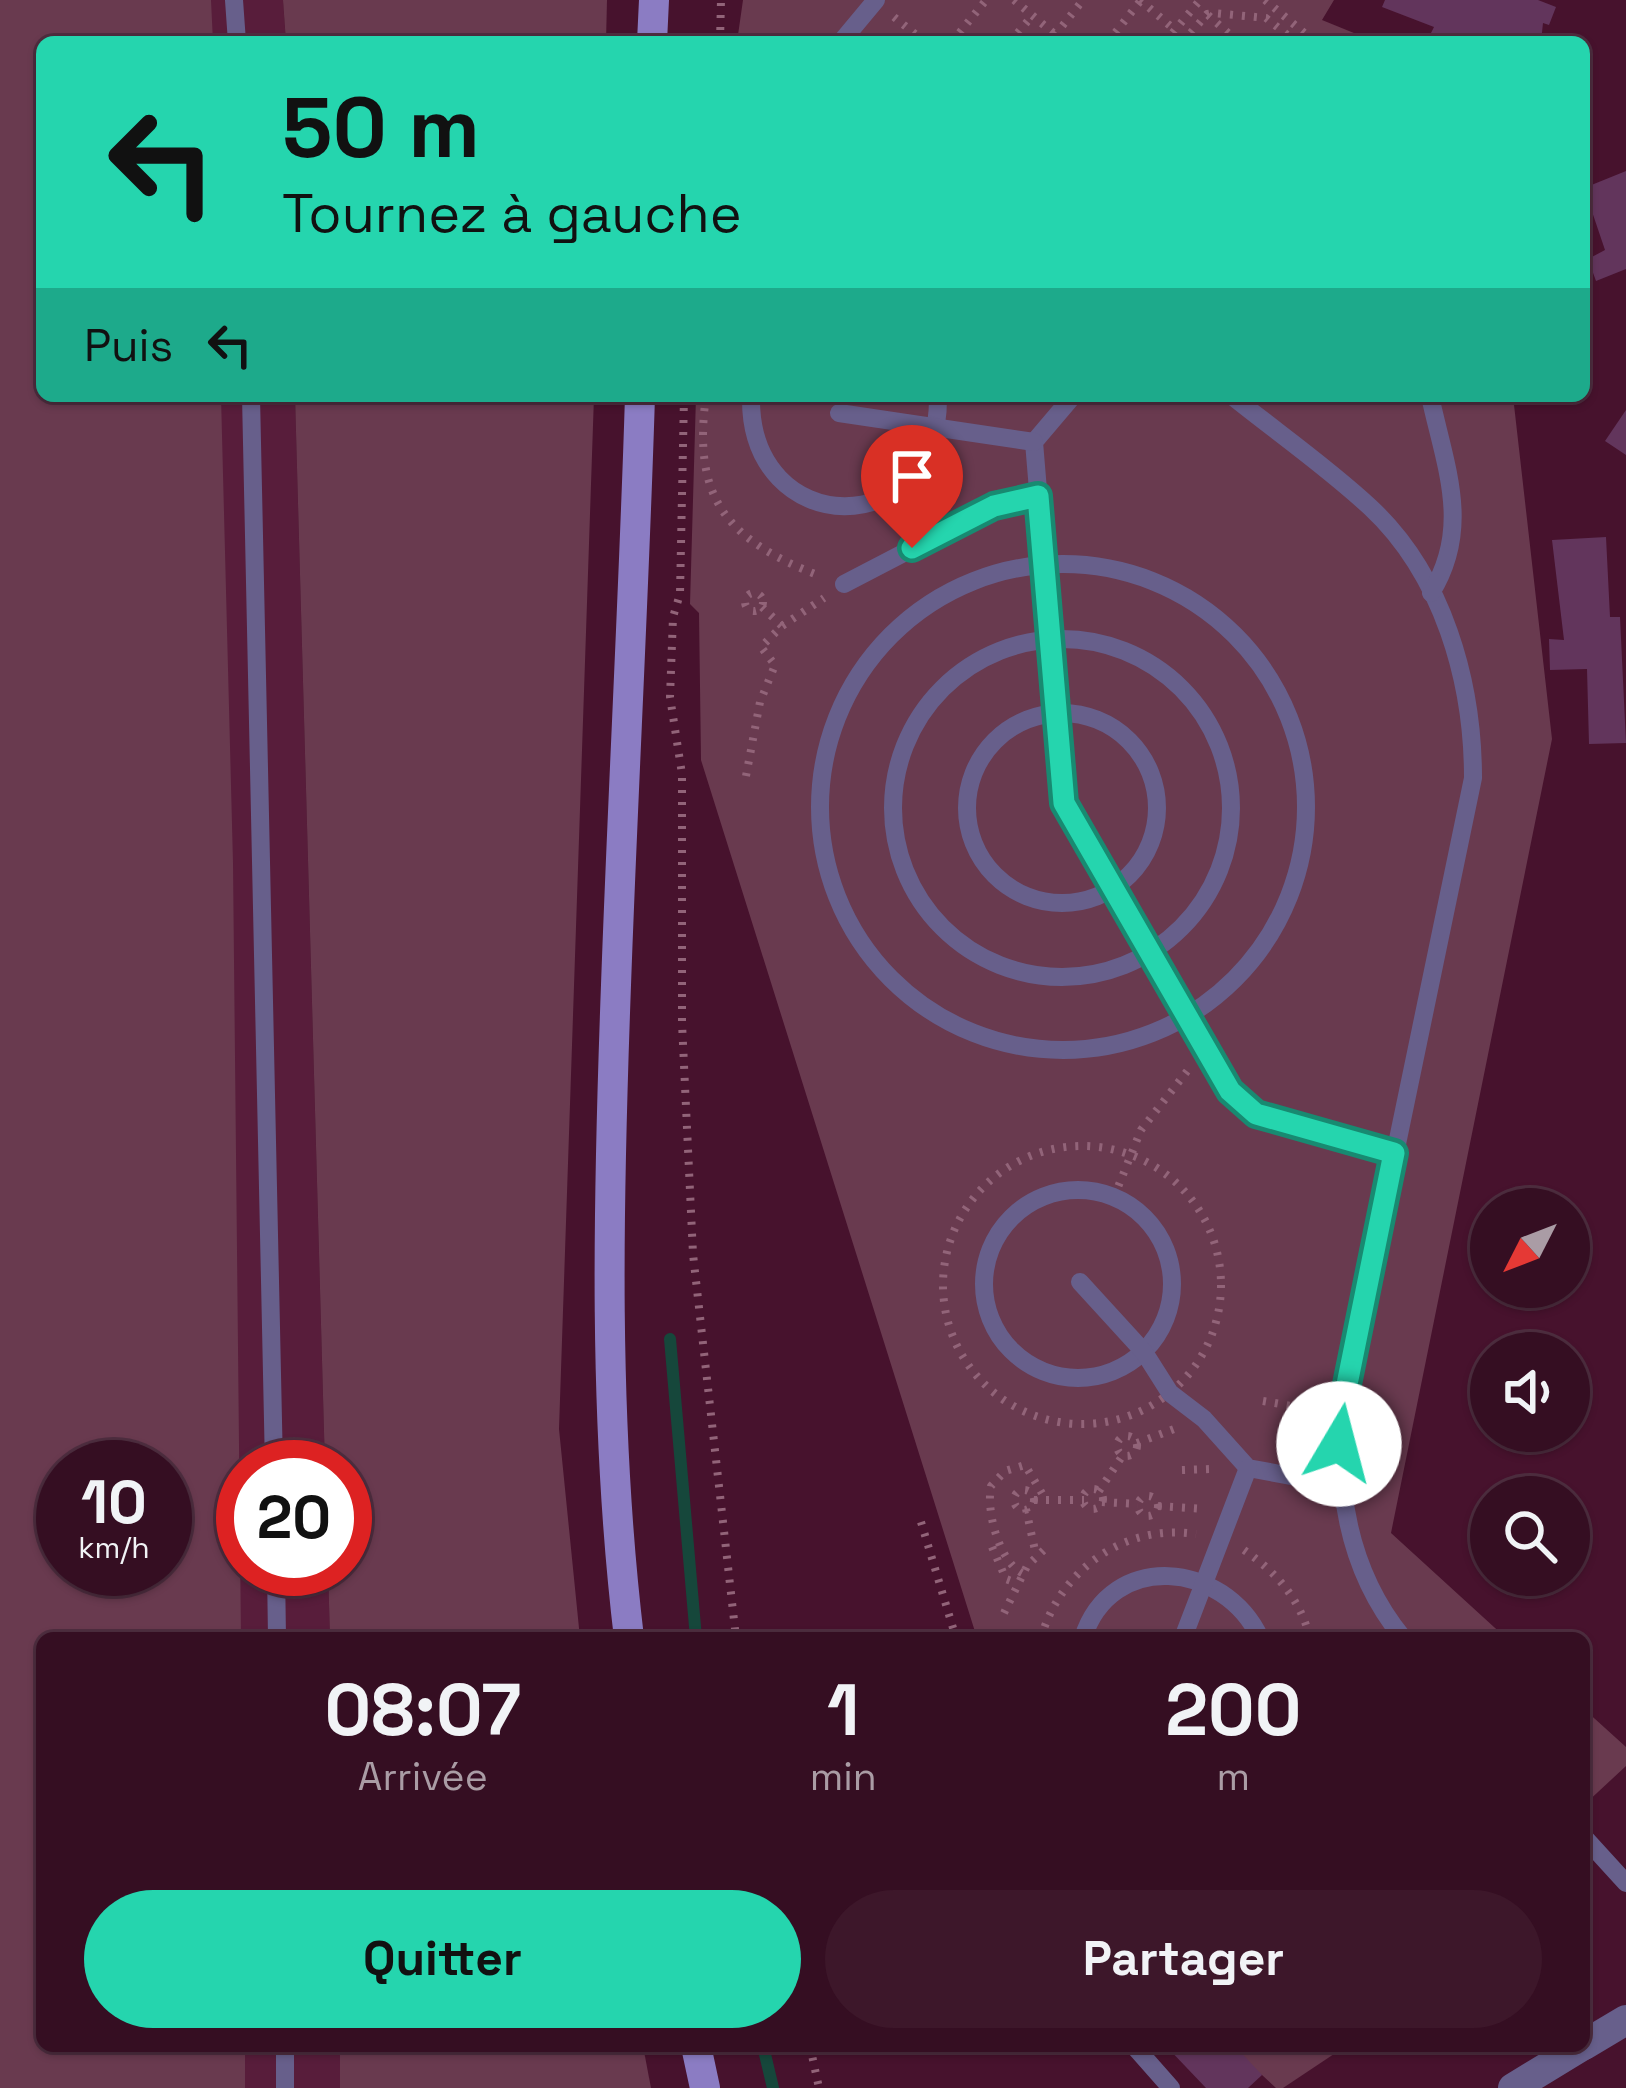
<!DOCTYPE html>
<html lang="fr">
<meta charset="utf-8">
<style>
:root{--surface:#350e22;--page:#3d172a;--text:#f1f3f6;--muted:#aa9ca5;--line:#4f2e40;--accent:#25d5ae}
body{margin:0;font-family:"Space Grotesk",sans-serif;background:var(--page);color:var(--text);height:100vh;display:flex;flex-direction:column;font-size:45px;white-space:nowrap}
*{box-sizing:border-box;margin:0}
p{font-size:39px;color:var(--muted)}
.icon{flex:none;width:66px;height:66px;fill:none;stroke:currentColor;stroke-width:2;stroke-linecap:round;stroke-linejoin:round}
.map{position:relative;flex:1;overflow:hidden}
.side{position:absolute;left:36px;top:1632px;width:1554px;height:420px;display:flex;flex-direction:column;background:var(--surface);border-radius:18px;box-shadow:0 3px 9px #0004,0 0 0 3px var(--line)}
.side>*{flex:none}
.top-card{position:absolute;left:36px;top:36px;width:1554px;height:366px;border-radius:18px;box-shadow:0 3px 9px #0004,0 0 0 3px var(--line);background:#25d5ae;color:#111;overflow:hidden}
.needle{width:78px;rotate:228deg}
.tools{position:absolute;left:1470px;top:1188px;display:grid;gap:24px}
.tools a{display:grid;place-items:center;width:120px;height:120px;border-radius:50%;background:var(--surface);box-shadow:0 3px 9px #0004,0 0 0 3px var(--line);font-size:60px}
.speed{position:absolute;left:36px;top:1440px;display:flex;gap:24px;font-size:60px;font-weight:700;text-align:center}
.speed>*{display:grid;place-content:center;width:156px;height:156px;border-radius:50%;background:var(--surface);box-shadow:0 3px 9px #0004,0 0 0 3px var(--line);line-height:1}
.speed small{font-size:30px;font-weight:400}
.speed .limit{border:18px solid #d22;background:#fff;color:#111}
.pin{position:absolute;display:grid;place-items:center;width:102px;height:102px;color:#fff;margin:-123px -51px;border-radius:50% 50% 50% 0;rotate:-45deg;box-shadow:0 0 12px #0007}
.pin .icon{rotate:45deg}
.me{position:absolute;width:132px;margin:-66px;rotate:8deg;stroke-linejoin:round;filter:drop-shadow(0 0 9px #0008)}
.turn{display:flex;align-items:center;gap:42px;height:252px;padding:0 48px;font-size:54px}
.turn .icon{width:156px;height:156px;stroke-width:2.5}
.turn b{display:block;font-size:84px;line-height:102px}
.then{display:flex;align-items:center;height:114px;padding:0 48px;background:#0003;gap:24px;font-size:45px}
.eta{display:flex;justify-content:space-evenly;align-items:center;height:204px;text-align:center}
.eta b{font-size:72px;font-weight:600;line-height:84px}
.button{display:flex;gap:24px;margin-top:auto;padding:24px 48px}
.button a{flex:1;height:138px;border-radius:72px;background:var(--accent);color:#111;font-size:48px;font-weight:600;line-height:138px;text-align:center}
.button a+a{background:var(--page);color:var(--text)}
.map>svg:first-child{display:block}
.built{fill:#581d3b;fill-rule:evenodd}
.green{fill:#693a4f;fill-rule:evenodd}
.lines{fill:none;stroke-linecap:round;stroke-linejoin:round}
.stream{stroke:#16473b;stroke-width:12}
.building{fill:#62355c}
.path{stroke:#926479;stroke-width:8;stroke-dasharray:3 9;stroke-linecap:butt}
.lane{stroke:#675f8b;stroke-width:18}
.street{stroke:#675f8b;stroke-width:30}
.secondary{stroke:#8b7cc3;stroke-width:30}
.route-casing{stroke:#188a71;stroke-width:30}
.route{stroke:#25d5ae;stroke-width:21}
</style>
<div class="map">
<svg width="1626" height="2088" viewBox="0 0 1626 2088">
<rect width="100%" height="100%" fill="#47122d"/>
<path class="built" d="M0 0H283L286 42H42V396H295L325 1467H243V1569H328L330 1638H42V2046H340V2088H0ZM63 1467H165V1569H63Z"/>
<g class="green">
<path d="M0 0H211L213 42H42V396H221L233 863 241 1638H42V2046H245V2088H0ZM165 1467V1569H63V1467Z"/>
<path d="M283 0H607L606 42H286Z"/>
<path d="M743 0H1334L1322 20 1376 42H737Z"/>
<path d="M295 396H594L559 1429 580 1638H330L328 1569H345V1467H325Z"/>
<path d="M696 396H1513L1552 739 1391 1533 1506 1638H977L701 760 699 613 690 604Z"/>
<path d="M1584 1709 1626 1747V1766L1584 1805Z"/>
<path d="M340 2046H643L651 2088H340Z"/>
<path d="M1166 2046H1346L1283 2088H1276L1262 2075Z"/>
</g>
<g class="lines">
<g class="stream">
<path d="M670 1339 696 1638"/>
<path d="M763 2046 773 2088"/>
</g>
</g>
<g class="building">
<path d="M1385 0H1538L1556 7 1549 25 1543 23 1541 42H1455L1431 33 1434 27 1382 7Z"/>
<path d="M1626 171V269L1596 281 1588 259 1605 250 1584 188Z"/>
<path d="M1626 410V455L1605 441Z"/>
<path d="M1606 537 1610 617H1620L1626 743 1589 744 1587 669 1550 670 1549 639 1564 640 1552 540Z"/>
<path d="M1166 2046H1235L1262 2075 1248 2088H1206Z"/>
</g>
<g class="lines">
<g class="path">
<path d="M1014 0 1064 42"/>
<path d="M1140 0 1175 30"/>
<path d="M1265 0 1315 42"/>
<path d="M1208 15 1238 42"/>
<path d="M894 17 925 42"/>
<path d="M1055 35 1083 0"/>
<path d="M720 42 721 0"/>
<path d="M952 42 986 0"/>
<path d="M1010 42 1032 16"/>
<path d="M1108 42 1141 0"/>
<path d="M1165 42 1200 0"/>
<path d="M1183 42 1207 14 1213 13 1266 18 1296 42"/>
<path d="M684 396 680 594 673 617 670 697 682 774V1023L693 1254 736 1638"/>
<path d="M706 396C692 499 727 540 820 576"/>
<circle cx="754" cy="602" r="9"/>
<path d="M762 607 782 626"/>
<path d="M746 776 760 702 775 665 761 647 782 626 824 598"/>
<circle cx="1082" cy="1285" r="139"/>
<path d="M1114 1197 1141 1130 1188 1070"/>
<path d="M1263 1401 1315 1410"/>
<circle cx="1127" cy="1446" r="10"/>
<path d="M1137 1443 1174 1429"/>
<path d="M1182 1470 1211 1469"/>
<circle cx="1093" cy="1499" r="10"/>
<circle cx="1024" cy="1500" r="10"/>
<path d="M1099 1491 1123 1455"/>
<circle cx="1148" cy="1506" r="10"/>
<path d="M1034 1500H1084"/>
<path d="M1102 1502 1138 1504"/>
<path d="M1158 1506 1205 1509"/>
<path d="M1026 1509 1036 1555"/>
<path d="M921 1522 956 1638"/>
<path d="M992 1547 1006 1579 1017 1583"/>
<path d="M1244 1550C1277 1573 1300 1599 1310 1638"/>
<path d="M1022 1573C999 1561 986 1511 991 1486L1005 1471 1025 1465 1046 1500"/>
<path d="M1004 1613 1027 1566 1047 1547"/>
<path d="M1041 1638C1060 1570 1125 1523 1196 1534"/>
<path d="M810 2046 819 2088"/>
</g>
<g class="lane">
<path d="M234 0 237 42"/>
<path d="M841 42 876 0"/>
<path d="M251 396 274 1467"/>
<path d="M751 396C748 541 940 545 938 396"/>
<path d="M1073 396 1034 442 1064 803 1230 1091 1256 1114 1394 1153"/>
<path d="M1232 396C1278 433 1327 467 1370 507 1443 575 1473 681 1473 778L1343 1404C1335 1488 1348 1571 1403 1638"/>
<path d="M1430 396C1445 466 1472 527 1431 593"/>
<path d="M839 413 1034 442"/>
<circle cx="1063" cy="807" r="243"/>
<path d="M844 584 994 506 1038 496"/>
<circle cx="1062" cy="808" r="169"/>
<circle cx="1062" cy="808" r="95"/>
<circle cx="1078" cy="1284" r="94"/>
<path d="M1080 1282 1144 1352 1170 1393 1204 1419 1248 1468 1340 1485"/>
<path d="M276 1569 277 1638"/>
<path d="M1083 1638C1111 1550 1224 1561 1260 1638"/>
<path d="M1183 1638 1248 1468"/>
<path d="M1584 1837 1626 1883"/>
<path d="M285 2046V2088"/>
<path d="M1134 2046 1171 2088"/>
</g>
<g class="street">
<path d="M1584 2045 1626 2020"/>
<path d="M1513 2088 1582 2046"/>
</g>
<g class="secondary">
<path d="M652 42 654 0"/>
<path d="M629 1638C603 1421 608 1203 616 985 623 789 634 593 640 396"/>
<path d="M696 2046 705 2088"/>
</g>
</g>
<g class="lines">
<g class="route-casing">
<path id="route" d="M912 548 994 506 1038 496 1064 803 1230 1091 1256 1114 1394 1153 1343 1404 1339 1444"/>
</g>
<use href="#route" class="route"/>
</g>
</svg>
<div class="tools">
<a><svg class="needle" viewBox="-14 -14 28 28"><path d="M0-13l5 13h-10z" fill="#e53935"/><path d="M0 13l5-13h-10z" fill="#aa9ca5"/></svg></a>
<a><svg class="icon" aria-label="sound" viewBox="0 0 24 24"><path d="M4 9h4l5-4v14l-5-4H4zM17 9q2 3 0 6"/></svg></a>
<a><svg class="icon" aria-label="search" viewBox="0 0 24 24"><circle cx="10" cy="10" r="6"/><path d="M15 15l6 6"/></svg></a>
</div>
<div class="speed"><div>10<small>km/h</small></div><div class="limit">20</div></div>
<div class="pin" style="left:912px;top:548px;background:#d93025"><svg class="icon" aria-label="arrive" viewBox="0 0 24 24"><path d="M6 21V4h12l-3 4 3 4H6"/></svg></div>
<svg class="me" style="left:1339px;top:1444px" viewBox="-20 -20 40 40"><circle r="19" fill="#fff"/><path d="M0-13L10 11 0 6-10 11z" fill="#25d5ae"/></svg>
<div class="top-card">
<div class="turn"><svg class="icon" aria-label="left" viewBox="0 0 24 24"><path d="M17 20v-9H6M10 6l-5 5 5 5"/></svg><div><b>50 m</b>Tournez à gauche</div></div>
<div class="then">Puis<svg class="icon" aria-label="left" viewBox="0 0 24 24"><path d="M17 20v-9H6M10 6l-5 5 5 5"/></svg></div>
</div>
<section class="side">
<div class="eta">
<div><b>08:07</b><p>Arrivée</p></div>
<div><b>1</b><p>min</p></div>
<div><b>200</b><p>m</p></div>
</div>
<div class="button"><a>Quitter</a><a>Partager</a></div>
</section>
</div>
